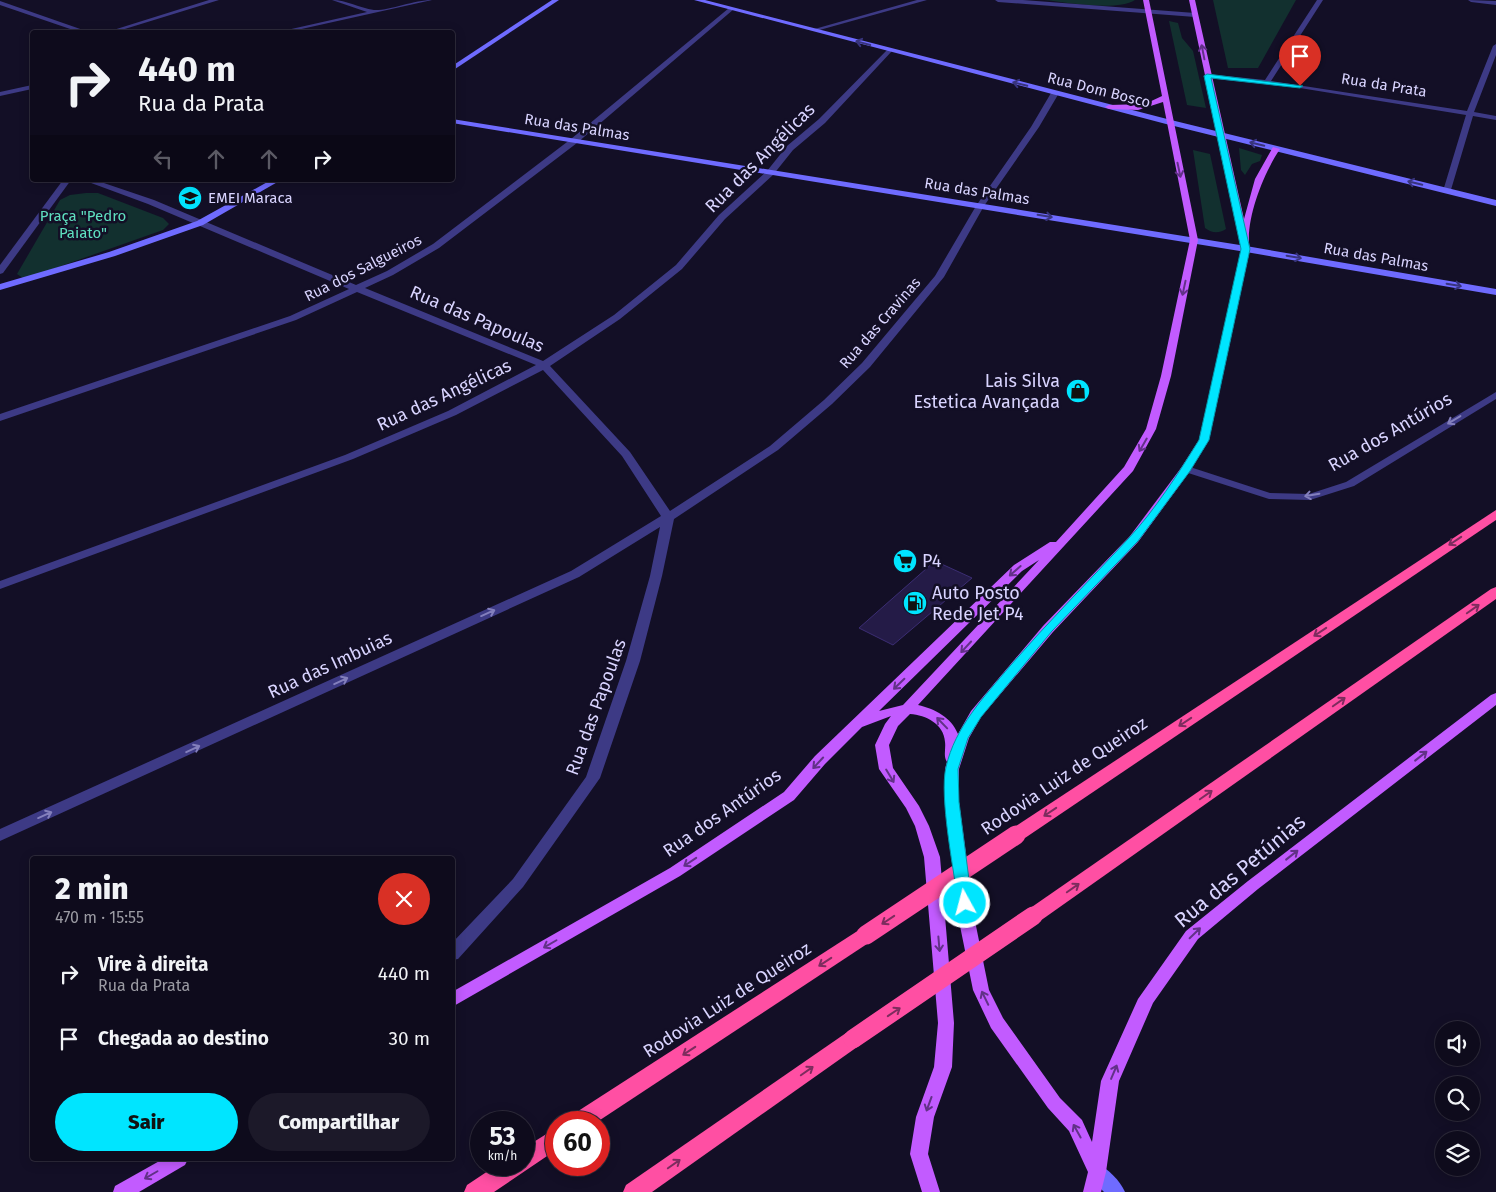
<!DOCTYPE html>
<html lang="pt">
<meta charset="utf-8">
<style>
:root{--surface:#0e0b1c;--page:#1c1929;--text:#f1f3f6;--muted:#9b9ba3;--line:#2e2b3b;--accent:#00e5ff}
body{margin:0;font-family:"Fira Sans",sans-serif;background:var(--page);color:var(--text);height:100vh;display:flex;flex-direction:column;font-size:19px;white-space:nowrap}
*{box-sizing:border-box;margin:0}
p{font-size:16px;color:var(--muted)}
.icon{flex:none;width:28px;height:28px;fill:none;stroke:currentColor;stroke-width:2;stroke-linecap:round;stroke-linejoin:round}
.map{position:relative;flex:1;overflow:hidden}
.drawer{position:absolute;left:30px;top:856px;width:425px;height:305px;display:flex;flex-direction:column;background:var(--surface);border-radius:5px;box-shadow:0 2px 12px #0003,0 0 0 1px var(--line)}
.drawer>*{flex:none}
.hud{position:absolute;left:30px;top:30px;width:425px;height:152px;border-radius:5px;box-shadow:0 2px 12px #0003,0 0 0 1px var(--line);background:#0e0b1c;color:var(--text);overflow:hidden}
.buttons{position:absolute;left:1435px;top:1021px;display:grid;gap:10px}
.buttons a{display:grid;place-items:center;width:45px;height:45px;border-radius:50%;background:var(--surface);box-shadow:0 2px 12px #0003,0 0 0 1px var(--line);font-size:25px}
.speed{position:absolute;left:470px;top:1111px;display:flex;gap:10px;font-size:25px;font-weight:700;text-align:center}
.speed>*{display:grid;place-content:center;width:65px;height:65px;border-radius:50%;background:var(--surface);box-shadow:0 2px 12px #0003,0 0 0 1px var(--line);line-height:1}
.speed small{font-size:12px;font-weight:400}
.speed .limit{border:8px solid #d22;background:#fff;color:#111}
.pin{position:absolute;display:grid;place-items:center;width:42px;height:42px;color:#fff;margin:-51px -21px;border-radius:50% 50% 50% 0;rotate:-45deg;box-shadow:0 0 5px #0007}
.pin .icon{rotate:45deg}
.me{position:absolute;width:55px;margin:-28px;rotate:353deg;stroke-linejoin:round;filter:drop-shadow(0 0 4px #0008)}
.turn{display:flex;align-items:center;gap:18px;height:105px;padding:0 25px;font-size:22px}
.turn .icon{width:65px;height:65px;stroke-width:2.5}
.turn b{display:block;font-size:35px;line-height:42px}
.lanes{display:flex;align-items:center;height:48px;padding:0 25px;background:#0003;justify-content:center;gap:25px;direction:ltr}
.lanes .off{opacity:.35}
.round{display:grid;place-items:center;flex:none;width:52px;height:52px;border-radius:26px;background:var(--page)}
.summary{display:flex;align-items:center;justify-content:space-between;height:85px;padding:0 25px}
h1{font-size:30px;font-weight:800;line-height:38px}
.primary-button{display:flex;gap:10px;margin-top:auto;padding:10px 25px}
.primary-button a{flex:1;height:58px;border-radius:30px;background:var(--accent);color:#111;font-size:20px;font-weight:800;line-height:58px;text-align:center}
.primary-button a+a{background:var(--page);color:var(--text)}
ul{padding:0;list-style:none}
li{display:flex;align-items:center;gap:15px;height:65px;padding:0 25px}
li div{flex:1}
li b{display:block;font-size:19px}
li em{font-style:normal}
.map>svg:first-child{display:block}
.green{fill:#12302f}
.building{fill:#241b47;stroke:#3b2d73}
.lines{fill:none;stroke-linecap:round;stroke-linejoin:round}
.street{fill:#3d3a85;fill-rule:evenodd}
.secondary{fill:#6f6bff;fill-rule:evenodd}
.primary{fill:#c25bff;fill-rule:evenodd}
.highway{fill:#ff4fa3;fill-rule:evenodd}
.highway-bridge{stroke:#ff4fa3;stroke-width:19}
.oneway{stroke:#38347d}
.oneway2{stroke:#623188}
.oneway3{stroke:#837fbc}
.oneway4{stroke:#7d2c5e}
.route{fill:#00e5ff;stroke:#0095a6}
.labels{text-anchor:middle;stroke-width:5;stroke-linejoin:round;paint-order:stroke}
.far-street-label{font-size:15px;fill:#d9d4ff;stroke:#130f26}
.far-poi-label{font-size:15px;fill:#d9d4ff;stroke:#130f26;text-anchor:start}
.far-park-label{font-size:15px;fill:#5fe0c0;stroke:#130f26}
.street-label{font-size:18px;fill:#d9d4ff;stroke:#130f26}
.poi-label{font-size:18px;fill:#d9d4ff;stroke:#130f26;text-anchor:start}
.near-street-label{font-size:21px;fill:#d9d4ff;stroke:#130f26}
</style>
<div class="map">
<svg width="1496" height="1192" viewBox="0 0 1496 1192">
<rect width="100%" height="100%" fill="#130f26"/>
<g class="green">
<path d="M1044 0H1135C1116 12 1066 2 1044 0Z"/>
<path d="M1213 0H1296L1258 68H1228Z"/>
<path d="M1169 21 1178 23 1182 38 1193 51 1206 108 1187 105Z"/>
<path d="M1239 148 1262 155 1260 161 1252 164 1245 175 1241 170Z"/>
<path d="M1193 150 1210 154 1226 229C1218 234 1212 233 1205 228Z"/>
<path d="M86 193H98L163 218 169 224 163 230 30 277 23 278 17 274 60 200 70 195Z"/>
</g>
<path class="building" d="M935 561 972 578 893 645 859 628Z"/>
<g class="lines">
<g class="street">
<path d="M209 0H219L115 32H107Z"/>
<path d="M332 0C347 0 359 8 374 10 388 11 414 0 432 0L288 32H278L367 12Z"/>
<path d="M917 0H927L816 31 811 30Z"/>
<path d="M995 0H1023L1195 13 1198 15 1195 17 998 2Z"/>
<path d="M1317 0H1323L1271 81 1467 111 1493 46 1496 44V55L1474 112 1496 116V120L1473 116 1450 193 1443 191 1466 115 1300 88 1207 78 1203 76 1207 74 1265 80Z"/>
<path d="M1468 0 1496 1V5L1471 2Z"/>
<path d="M0 1 86 31 87 32H79L0 5Z"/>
<path d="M729 8 734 9 577 143 439 248 393 275 365 288 543 361 614 315 676 265 719 215 767 171 787 146 819 119 888 49H892V51L825 123 793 150 773 175 725 219 682 269 620 319 550 366 630 452 670 511 770 446 824 400 862 363 935 276 976 206 1031 127 1051 93 1055 91 1059 93 1039 127 984 206 944 277 870 367 832 404 778 450 674 519 662 576 640 661 600 778 523 887 458 959 452 960V943L513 879 586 777 626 661 650 576 660 527 579 577 0 841V829L571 571 661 516 622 456 543 370 456 415 353 459 0 589V581L345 455 448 411 536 365 357 292 296 320 0 421V414L290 316 349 289 148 204 83 180H95L154 200 356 285 387 271 433 244 571 139Z"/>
<path d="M32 85V89L0 96V92Z"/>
<path d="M63 180H71L3 273 0 274V265Z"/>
<path d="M1496 392V399L1354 486 1310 500 1269 499 1182 471 1180 469 1186 466 1190 467 1270 493 1309 494 1346 482Z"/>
</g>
<g class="secondary">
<path d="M552 0H559L452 71V66Z"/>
<path d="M694 0H705L1171 120 1496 200V206L1166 124Z"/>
<path d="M452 119 1246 246 1496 289V295L1246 252 452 123Z"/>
<path d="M271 180H281L203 225 115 256 0 290V284L109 252 197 221Z"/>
<path d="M1097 1164C1108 1168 1120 1181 1125 1192H1104L1090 1178 1088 1172 1090 1166Z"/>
</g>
<g class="primary">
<path d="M1143 0H1149L1198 240 1171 376 1156 429 1133 471 918 705C935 709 951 717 958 734L971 711 1043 626 1130 536 1181 468 1199 440 1242 249 1189 0H1195L1244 219 1255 179 1273 147 1280 149C1264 172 1244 222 1250 249L1209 440 1190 471 1138 542 1053 632 981 717 969 738 959 769V802L975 921 989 990 1003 1018 1060 1098 1082 1120 1092 1142 1101 1081 1138 999 1186 931 1248 881 1491 695 1496 693V705L1258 889 1198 939 1153 1003 1119 1081 1106 1172 1101 1192H1083L1088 1172 1069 1131 1048 1108 991 1028 973 990 959 921 945 802V769L947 762C943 756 946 749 945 742 944 724 926 715 910 714L898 726 889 745 893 768 919 806 929 826 940 857 954 1023 952 1067 934 1117 928 1154 940 1192H922L910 1154 916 1117 934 1067 938 1023 924 857 915 826 906 808 879 769 875 745 885 724 891 716 862 727 825 764 794 800 680 876 452 1007V992L670 868 784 792 815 756 1014 565 1050 542H1056L1124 467 1146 429 1161 376 1190 240 1163 102 1138 110 1109 109 1105 107 1109 105 1145 104 1162 96ZM1039 560 903 705 879 711 1022 571Z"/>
<path d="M163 1159H188L185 1165 139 1192H113L115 1186Z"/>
</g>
<g class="highway">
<path d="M1496 510V520L1022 840 1016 842 1010 840 1007 835 1010 830Z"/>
<path d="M1496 587V599L1040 921 1033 923 1026 921 1024 916 1026 911 1491 589Z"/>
<path d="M866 927 873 930 876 935 873 940 597 1122H569L572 1115 859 930Z"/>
<path d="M853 1030 860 1033 863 1039 860 1045 652 1192H623L626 1185 846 1033Z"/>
<path d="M556 1128V1150L494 1192H464L467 1185 497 1165H524V1148Z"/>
</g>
<g class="highway-bridge">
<path d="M866 935 1016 835"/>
<path d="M853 1039 1033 916"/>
</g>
</g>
<defs><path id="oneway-shaft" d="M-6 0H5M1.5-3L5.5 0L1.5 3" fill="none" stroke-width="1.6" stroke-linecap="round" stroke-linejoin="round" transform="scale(1.25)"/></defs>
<g class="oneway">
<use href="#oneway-shaft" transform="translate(863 43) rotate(-165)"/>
<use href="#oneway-shaft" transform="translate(1020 84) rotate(-166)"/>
<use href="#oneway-shaft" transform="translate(1257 144) rotate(-166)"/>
<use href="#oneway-shaft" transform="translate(1415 183) rotate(-166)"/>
<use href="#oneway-shaft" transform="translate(1045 216) rotate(9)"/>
<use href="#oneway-shaft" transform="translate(1294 257) rotate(10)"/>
<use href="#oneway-shaft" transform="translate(1454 285) rotate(10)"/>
</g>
<g class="oneway2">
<use href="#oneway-shaft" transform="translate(1203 52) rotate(-101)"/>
<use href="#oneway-shaft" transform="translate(1179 170) rotate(78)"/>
<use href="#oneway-shaft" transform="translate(1184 288) rotate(102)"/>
<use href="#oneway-shaft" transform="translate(1143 445) rotate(120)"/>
<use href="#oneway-shaft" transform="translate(1015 571) rotate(139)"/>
<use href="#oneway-shaft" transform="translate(966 647) rotate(133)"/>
<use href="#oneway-shaft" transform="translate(899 684) rotate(136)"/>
<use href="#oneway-shaft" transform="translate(942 723) rotate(-134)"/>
<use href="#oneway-shaft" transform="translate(1421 756) rotate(-38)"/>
<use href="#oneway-shaft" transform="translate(818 763) rotate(133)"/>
<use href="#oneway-shaft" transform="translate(890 776) rotate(59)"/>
<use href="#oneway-shaft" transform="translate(1292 855) rotate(-38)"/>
<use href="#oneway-shaft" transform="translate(690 862) rotate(146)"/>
<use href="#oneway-shaft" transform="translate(1195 933) rotate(-44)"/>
<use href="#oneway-shaft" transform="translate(550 944) rotate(150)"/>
<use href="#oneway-shaft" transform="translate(939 944) rotate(85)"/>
<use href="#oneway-shaft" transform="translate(985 998) rotate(-116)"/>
<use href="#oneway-shaft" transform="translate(1114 1072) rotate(-67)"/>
<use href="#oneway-shaft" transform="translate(929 1104) rotate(110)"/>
<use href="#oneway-shaft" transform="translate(1077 1131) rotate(-119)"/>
<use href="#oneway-shaft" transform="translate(151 1175) rotate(150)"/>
</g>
<g class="oneway3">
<use href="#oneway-shaft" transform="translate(1454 420) rotate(149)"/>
<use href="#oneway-shaft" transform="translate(1312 495) rotate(170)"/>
<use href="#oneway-shaft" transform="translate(488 613) rotate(-24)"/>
<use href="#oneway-shaft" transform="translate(341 681) rotate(-25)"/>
<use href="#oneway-shaft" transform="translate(193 749) rotate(-25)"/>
<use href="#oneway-shaft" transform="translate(45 815) rotate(-24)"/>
</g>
<g class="oneway4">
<use href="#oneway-shaft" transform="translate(1455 541) rotate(146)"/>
<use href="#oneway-shaft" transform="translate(1473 609) rotate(-35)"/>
<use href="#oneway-shaft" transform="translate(1320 632) rotate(146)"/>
<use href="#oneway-shaft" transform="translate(1339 702) rotate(-35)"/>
<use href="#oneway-shaft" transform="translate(1185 722) rotate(146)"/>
<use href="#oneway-shaft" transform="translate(1206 795) rotate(-35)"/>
<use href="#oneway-shaft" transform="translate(1050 812) rotate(146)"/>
<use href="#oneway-shaft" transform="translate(1073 888) rotate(-35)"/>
<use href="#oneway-shaft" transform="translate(888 920) rotate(146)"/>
<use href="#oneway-shaft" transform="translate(825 962) rotate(147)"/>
<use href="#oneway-shaft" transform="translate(894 1012) rotate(-34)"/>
<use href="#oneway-shaft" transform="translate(689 1051) rotate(147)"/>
<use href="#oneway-shaft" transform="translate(807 1071) rotate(-35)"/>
<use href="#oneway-shaft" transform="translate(674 1164) rotate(-35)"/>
</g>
<path class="route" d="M1207 74 1303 86 1300 88 1211 78 1250 249 1209 440 1190 471 1138 541 1052 631 981 717 968 738 958 769 959 802 972 903 970 907H960L958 903C954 870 939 797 946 767 955 727 984 697 1010 666 1048 622 1089 581 1128 539 1155 510 1178 474 1199 440L1241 249 1204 76Z"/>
<defs>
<g id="school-disc" transform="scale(1.25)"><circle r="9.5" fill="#00e5ff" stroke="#130f26"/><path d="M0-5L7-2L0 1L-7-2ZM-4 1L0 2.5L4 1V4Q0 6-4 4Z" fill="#111"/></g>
<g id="shop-disc" transform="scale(1.25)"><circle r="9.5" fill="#00e5ff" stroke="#130f26"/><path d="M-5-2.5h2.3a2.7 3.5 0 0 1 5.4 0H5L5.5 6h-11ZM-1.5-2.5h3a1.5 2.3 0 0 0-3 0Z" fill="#111"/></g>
<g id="supermarket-disc" transform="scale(1.25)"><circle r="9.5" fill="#00e5ff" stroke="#130f26"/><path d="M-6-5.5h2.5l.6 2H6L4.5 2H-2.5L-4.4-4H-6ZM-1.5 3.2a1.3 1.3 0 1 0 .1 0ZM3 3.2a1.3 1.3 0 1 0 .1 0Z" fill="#111"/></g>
<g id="fuel-disc" transform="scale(1.25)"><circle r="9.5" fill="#00e5ff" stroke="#130f26"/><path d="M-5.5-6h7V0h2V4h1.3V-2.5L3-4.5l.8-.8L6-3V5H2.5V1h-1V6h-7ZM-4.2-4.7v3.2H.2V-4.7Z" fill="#111"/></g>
</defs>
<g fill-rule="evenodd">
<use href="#school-disc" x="190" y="198"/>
<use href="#shop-disc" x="1078" y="391"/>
<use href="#supermarket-disc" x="905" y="561"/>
<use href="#fuel-disc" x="915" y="603"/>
</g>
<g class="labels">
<g class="far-street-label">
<text transform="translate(1384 85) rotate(9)" y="5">Rua da Prata</text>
<text transform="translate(1099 90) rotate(14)" y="5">Rua Dom Bosco</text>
<text transform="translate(577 127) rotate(9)" y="5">Rua das Palmas</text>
<text transform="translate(977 191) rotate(9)" y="5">Rua das Palmas</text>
<text transform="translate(1376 257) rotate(10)" y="5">Rua das Palmas</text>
<text transform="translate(363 268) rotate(-27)" y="5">Rua dos Salgueiros</text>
<text transform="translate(880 323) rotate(-49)" y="5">Rua das Cravinas</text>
</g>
<g class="far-poi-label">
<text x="208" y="203">EMEI Maraca</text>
</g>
<g class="far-park-label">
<text x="83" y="221">Praça "Pedro<tspan x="83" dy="17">Paiato"</tspan></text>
</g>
<g class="street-label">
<text transform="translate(760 158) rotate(-45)" y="6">Rua das Angélicas</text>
<text transform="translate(477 319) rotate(23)" y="6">Rua das Papoulas</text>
<text transform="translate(444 395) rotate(-25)" y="6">Rua das Angélicas</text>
<text transform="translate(1390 432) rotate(-30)" y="6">Rua dos Antúrios</text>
<text transform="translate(330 665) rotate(-25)" y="6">Rua das Imbuias</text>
<text transform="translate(596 707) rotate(-70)" y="6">Rua das Papoulas</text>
<text transform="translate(1064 776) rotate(-34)" y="6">Rodovia Luiz de Queiroz</text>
<text transform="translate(722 813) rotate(-35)" y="6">Rua dos Antúrios</text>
<text transform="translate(727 1000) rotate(-33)" y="6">Rodovia Luiz de Queiroz</text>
</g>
<g class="poi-label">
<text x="1060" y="387" text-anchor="end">Lais Silva<tspan x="1060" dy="21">Estetica Avançada</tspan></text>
<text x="922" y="567">P4</text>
<text x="932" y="599">Auto Posto<tspan x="932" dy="21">Rede Jet P4</tspan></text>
</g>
<g class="near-street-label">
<text transform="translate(1240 871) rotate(-40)" y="7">Rua das Petúnias</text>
</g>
</g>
</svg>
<div class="buttons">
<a><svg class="icon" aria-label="sound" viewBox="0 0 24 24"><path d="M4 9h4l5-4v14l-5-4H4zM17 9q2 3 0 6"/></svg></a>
<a><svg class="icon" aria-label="search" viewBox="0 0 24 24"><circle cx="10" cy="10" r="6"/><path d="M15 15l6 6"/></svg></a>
<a><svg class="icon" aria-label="layers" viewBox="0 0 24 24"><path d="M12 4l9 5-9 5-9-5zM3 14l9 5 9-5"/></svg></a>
</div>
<div class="speed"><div>53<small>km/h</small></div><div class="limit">60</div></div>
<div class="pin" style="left:1300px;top:86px;background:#d93025"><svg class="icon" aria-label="arrive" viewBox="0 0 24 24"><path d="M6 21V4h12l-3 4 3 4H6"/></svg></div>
<svg class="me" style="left:965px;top:903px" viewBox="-20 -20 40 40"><circle r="17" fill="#00e5ff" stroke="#fff" stroke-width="3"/><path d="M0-11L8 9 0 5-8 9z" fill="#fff"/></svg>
<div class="hud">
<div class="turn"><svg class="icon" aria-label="right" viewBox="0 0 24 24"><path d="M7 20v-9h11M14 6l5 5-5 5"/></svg><div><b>440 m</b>Rua da Prata</div></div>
<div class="lanes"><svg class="icon off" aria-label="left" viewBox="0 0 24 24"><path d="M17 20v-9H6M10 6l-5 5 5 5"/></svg><svg class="icon off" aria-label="ahead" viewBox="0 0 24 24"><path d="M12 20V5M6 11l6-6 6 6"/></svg><svg class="icon off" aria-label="ahead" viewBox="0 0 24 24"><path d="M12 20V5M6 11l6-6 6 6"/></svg><svg class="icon" aria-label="right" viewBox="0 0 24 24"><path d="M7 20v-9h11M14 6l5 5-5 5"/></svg></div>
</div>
<section class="drawer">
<div class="summary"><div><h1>2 min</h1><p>470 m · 15:55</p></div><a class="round" style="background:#d93025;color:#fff"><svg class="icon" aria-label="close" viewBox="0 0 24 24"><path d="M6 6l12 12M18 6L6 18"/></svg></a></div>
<ul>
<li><svg class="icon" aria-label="right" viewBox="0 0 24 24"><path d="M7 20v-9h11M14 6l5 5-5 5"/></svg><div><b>Vire à direita</b><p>Rua da Prata</p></div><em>440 m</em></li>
<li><svg class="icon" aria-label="arrive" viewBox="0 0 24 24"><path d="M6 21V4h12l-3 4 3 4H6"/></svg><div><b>Chegada ao destino</b></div><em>30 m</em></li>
</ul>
<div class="primary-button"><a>Sair</a><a>Compartilhar</a></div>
</section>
</div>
